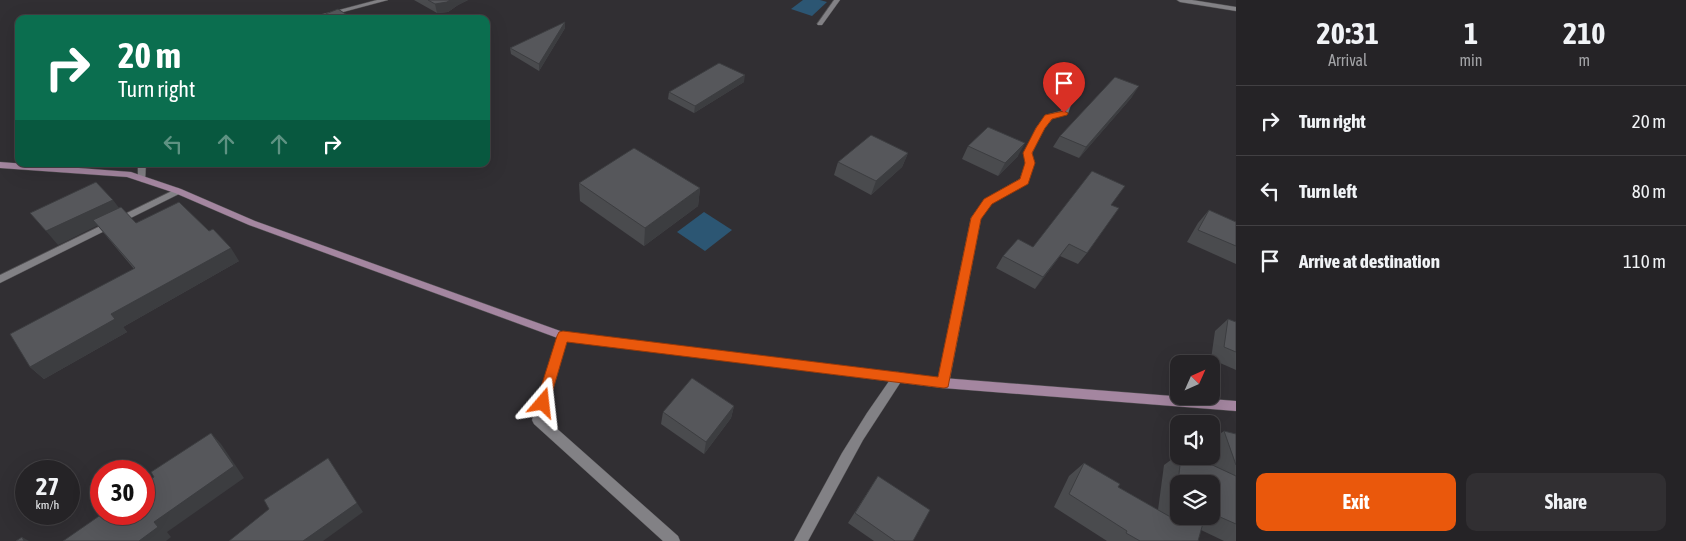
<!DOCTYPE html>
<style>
:root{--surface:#252326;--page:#312f32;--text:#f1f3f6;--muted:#a3a4a7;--line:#424043;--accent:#ea580c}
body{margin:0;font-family:"Asap Condensed",sans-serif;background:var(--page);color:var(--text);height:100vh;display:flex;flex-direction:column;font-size:19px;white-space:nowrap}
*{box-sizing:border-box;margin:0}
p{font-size:16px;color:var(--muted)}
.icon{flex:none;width:28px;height:28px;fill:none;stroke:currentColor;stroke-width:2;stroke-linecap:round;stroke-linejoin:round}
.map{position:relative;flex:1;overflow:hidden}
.sheet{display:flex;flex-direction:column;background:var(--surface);width:450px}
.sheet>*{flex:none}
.top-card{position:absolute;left:15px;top:15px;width:475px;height:152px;border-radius:10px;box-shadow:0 5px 20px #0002,0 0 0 1px var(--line);background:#0b6e4f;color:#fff;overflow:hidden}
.needle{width:32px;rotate:45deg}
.tools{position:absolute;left:1170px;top:355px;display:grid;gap:10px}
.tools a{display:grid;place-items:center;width:50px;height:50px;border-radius:10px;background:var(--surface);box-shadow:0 5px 20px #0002,0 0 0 1px var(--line);font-size:25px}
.speed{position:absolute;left:15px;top:460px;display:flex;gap:10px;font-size:25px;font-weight:700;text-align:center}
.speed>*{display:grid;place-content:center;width:65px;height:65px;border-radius:50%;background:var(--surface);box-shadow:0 5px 20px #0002,0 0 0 1px var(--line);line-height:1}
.speed small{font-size:12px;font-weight:400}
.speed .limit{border:8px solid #d22;background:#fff;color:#111}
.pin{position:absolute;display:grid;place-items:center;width:42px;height:42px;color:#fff;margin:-51px -21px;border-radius:50% 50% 50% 0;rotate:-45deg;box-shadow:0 0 5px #0007}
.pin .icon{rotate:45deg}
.me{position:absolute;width:55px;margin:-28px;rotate:17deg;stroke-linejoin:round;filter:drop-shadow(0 0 4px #0008)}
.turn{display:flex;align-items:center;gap:18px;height:105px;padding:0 20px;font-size:22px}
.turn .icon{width:65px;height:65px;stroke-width:2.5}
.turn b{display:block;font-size:35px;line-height:42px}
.lanes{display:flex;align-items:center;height:48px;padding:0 20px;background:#0003;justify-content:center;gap:25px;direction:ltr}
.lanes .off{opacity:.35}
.eta{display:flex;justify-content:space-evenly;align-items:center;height:85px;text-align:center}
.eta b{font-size:30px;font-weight:700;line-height:35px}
.primary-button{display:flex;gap:10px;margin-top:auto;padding:10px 20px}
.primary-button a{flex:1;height:58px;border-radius:10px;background:var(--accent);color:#fff;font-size:20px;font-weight:700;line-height:58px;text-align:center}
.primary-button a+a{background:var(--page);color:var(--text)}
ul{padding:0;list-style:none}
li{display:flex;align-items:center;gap:15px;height:70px;padding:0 20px;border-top:1px solid var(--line)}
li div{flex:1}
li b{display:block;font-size:19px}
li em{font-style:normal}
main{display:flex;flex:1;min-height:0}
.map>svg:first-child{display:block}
.water{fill:#2c5673}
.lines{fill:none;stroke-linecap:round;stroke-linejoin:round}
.minor-casing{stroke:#4f4e50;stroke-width:1}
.secondary-casing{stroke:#4f4e50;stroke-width:1}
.minor{fill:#828185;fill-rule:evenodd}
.secondary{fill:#a486a0;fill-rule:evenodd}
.wall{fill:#4a4b4e;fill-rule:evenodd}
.shaded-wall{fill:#3c3d40}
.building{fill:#56575b;stroke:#3c3d40}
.route{fill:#ea580c;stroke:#983908}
</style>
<main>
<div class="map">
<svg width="1236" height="541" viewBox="0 0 1236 541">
<rect width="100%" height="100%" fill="#312f33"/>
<g class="water">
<path d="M803 0H820L827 2 812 16 791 9Z"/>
<path d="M704 212 732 230 705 251 677 232Z"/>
</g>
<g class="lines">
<g class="minor-casing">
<g id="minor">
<path d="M377 0H388L317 19H305Z"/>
<path d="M834 0H840L822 25H818L817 24Z"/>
<path d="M1177 0H1192L1236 7V11L1180 2Z"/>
<path d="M1063 90H1069L1073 99 1068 113 1052 119 1044 129 1032 153 1034 163 1027 183 991 203 981 218 949 383 947 386 943 388 939 386 937 383 971 218 985 199 1020 179 1026 163 1024 153 1036 128 1046 115 1061 111 1065 99 1062 92Z"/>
<path d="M138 164H146L145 181 142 182 138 179Z"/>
<path d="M178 188 182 191 181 193 0 283V275Z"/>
<path d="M563 332 567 333 568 336 545 418 678 536 680 541H663L534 424 532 420 558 336 559 333Z"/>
<path d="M898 372 902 374 904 377 902 380 863 440 808 541H794L842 453 867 413 894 374Z"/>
</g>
</g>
<g class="secondary-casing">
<path id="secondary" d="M0 162 131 172 181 189 255 221 563 332 943 378 1236 401V411L943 388 563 340 249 225 175 193 127 177 0 168Z"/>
</g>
<use href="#minor" class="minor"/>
<use href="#secondary" class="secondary"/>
</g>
<g class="wall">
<path d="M414 0H468L458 5 448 12 437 13Z"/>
<path d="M565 22V28L539 71 511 54 510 48Z"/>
<path d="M744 82 694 113 668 99 669 92Z"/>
<path d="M1132 97 1079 158 1053 147 1060 136Z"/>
<path d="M968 146 1018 156 998 176 962 159Z"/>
<path d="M908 153 902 167 871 195 834 175 838 162Z"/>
<path d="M579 183 700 188 698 206 644 246 580 201Z"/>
<path d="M1111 205 1087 253 1078 264 1060 256 1035 289 996 268 1003 256 1033 247Z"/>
<path d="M119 208 136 223 239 261 123 327 127 332 44 379 30 367 134 269 97 225 58 245Z"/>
<path d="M1209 210 1236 222V264L1187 242 1198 223Z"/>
<path d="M1228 319 1236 322V370L1211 359 1215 331Z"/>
<path d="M734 406 731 418 704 454 661 424 663 412Z"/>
<path d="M1224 431 1236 434V541H1224L1201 530 1198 541H1107L1054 507 1069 476 1084 463 1118 487 1158 510 1164 465 1179 454V456H1193L1212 465 1209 456H1211V440ZM1211 484V516H1179Z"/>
<path d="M878 476 913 541H874L848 523Z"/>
</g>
<g class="shaded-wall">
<path d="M450 0H468L458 5 448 12 437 13 435 4Z"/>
<path d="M565 22V28L539 71V64Z"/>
<path d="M745 75 744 82 694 113 695 106Z"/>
<path d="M1139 86 1132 97 1079 158 1086 147Z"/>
<path d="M1025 143 1018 156 998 176 1005 163Z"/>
<path d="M908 153 902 167 871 195 876 181Z"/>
<path d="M700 188 698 206 644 246 645 228Z"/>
<path d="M113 200 123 213 58 245 46 231Z"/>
<path d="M1069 244 1060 256 1035 289 1043 277Z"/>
<path d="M231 248 239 261 123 327 127 332 44 379 30 367 111 314Z"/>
<path d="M734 406 731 418 704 454 706 442Z"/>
<path d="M211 433 221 444 244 478 167 532 171 537 166 541H139Z"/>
<path d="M334 468 363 512 323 541H303Z"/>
<path d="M22 537 29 541H24Z"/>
</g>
<g class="building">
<path d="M428 0H450L447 2 435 4Z"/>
<path d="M338 9 353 19H313Z"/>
<path d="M565 22 539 64 510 48Z"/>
<path d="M719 63 745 75 695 106 669 92Z"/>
<path d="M1115 77 1139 86 1086 147 1060 136Z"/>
<path d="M988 127 1025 143 1005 163 968 146Z"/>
<path d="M871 135 908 153 876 181 838 162Z"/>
<path d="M634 148 700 188 645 228 579 183Z"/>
<path d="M1092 171 1125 186 1111 205 1119 208 1087 253 1069 244 1043 277 1003 256 1018 239 1033 247Z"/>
<path d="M96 182 113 200 46 231 30 213Z"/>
<path d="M179 202 209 231 213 229 231 248 111 314 115 319 30 367 10 334 135 268 93 220 121 207 136 223Z"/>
<path d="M1209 210 1236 222V246L1198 230Z"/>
<path d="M1228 319 1236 322V352L1224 347Z"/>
<path d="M692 378 734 406 706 442 663 412Z"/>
<path d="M1224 431 1236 434V465Z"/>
<path d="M211 433 234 466 154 522 158 527 139 541H63L102 514H144V484L154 477 151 472Z"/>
<path d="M1181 456H1193L1236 476V524L1211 513V484H1179V516H1205L1198 541H1140L1126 533 1127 531 1069 494 1084 463 1120 484 1118 487 1174 519Z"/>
<path d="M328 458 357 503 303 541H229L269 509 264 500Z"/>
<path d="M878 476 930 510 913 541H895L855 513Z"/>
<path d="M22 537 24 541H16Z"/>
</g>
<path class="route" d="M1064 111 1068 113 1067 115 1052 119 1045 128 1032 153 1035 163 1028 184 992 204 981 219 948 387 944 388 567 342 549 403 547 408 543 409 538 408 536 403 557 336 559 332 563 331 938 377 971 218 984 199 1020 179 1025 163 1023 153 1036 128 1045 115Z"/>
</svg>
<div class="tools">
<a><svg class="needle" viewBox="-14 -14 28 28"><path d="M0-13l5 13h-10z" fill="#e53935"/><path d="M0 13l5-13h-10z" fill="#a3a4a7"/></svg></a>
<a><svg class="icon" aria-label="sound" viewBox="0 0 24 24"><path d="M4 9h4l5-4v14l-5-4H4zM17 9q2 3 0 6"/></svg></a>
<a><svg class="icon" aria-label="layers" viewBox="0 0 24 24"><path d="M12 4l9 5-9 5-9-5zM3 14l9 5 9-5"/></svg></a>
</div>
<div class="speed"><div>27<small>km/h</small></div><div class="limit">30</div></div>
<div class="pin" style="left:1064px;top:113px;background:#d93025"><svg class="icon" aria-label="arrive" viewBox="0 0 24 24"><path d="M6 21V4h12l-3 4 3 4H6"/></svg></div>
<svg class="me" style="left:543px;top:403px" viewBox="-20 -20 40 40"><path d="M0-17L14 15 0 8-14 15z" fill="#ea580c" stroke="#fff" stroke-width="4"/></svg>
<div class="top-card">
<div class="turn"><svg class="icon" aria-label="right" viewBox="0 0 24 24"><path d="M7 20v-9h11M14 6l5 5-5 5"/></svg><div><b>20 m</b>Turn right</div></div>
<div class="lanes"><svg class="icon off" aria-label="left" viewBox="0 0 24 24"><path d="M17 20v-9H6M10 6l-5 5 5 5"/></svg><svg class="icon off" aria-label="ahead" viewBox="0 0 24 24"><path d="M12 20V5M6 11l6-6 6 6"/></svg><svg class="icon off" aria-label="ahead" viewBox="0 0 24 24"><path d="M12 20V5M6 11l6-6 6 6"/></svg><svg class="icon" aria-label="right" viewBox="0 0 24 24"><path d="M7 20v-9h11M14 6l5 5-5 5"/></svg></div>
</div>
</div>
<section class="sheet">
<div class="eta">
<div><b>20:31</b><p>Arrival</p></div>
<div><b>1</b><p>min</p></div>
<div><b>210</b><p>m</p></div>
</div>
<ul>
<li><svg class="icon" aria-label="right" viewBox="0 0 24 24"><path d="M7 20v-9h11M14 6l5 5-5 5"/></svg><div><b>Turn right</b></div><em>20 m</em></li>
<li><svg class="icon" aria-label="left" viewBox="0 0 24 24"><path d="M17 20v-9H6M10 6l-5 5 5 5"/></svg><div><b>Turn left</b></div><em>80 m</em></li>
<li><svg class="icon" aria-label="arrive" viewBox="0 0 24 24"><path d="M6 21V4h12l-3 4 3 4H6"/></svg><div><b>Arrive at destination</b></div><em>110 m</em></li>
</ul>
<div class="primary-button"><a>Exit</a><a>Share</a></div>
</section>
</main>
